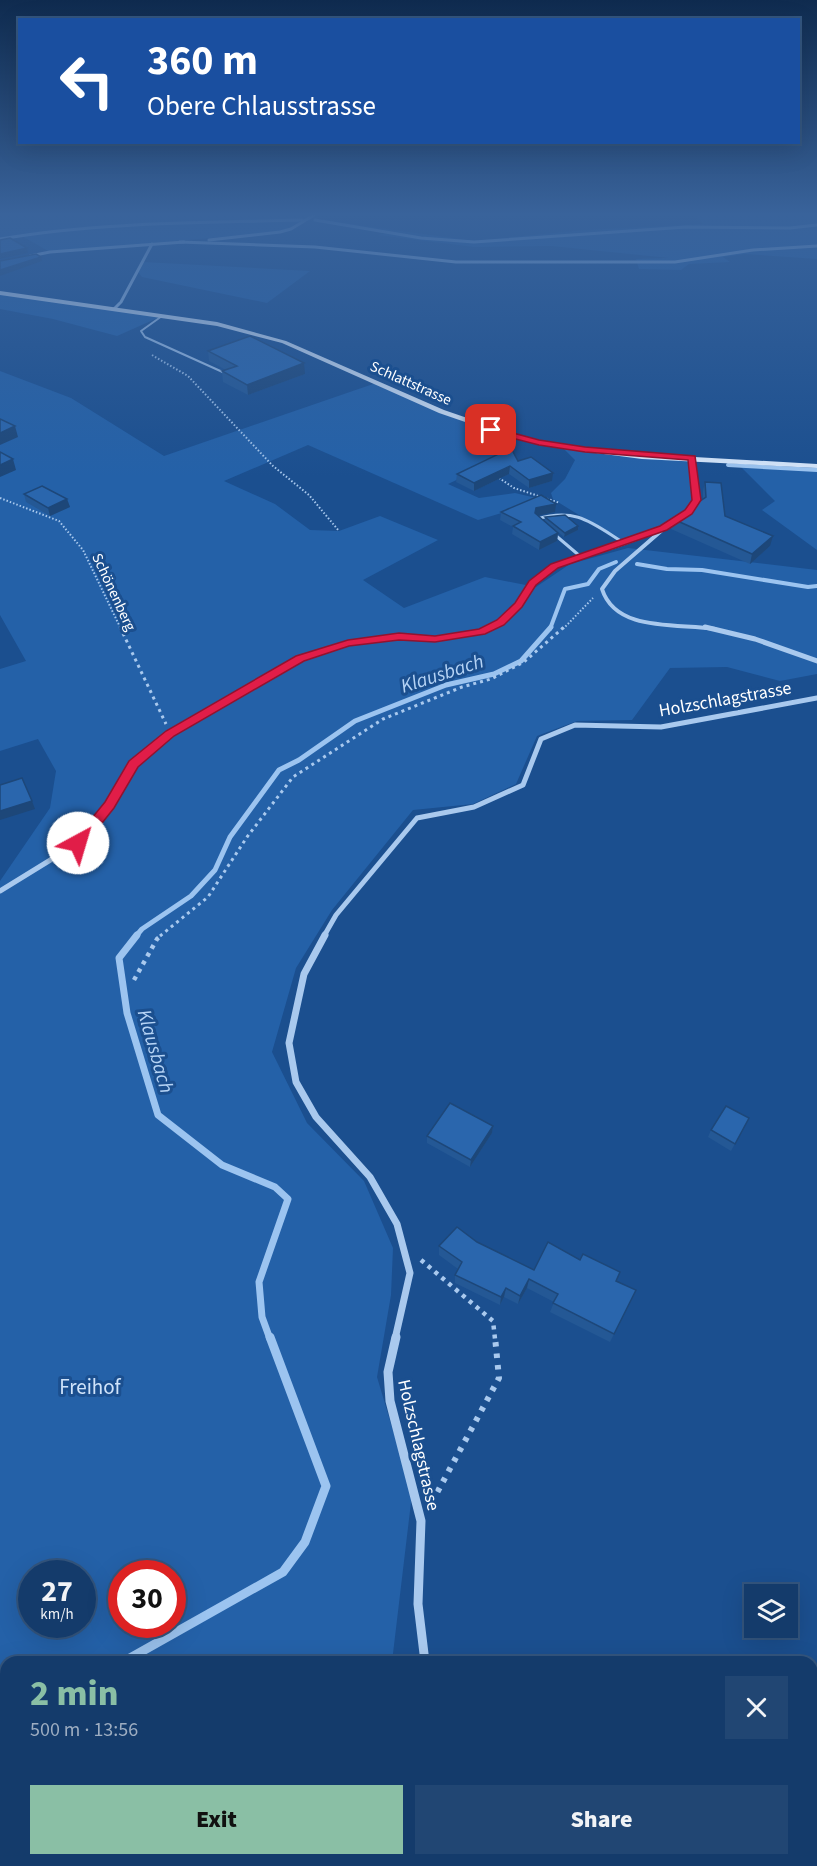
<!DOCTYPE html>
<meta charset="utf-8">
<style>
:root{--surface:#143b6b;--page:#214673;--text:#f1f3f6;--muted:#9dadc1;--line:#33557e;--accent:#8abfa5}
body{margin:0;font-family:"Source Sans 3",sans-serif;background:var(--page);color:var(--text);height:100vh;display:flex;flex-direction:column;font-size:22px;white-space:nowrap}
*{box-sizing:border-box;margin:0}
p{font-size:20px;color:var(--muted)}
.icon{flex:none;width:33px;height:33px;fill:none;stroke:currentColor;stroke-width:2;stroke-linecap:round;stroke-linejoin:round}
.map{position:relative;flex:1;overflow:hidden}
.details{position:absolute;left:0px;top:1656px;width:818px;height:210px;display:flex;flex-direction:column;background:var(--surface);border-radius:18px 18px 0 0;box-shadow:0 6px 24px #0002,0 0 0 2px var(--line)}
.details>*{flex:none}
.hud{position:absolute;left:18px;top:18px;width:782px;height:126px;border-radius:0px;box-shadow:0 6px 24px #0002,0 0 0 2px var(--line);background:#1a4fa0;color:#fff;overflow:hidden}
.tools{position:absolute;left:744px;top:1584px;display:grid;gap:12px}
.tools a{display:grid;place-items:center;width:54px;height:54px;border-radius:0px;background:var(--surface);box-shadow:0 6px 24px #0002,0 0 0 2px var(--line);font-size:30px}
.speed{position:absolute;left:18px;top:1560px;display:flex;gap:12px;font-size:30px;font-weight:700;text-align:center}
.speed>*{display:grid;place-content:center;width:78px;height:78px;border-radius:50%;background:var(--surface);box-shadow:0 6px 24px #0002,0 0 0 2px var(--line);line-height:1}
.speed small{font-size:15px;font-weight:400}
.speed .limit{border:9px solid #d22;background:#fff;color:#111}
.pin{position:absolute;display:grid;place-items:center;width:51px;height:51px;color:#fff;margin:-26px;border-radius:12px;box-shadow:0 3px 9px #0006}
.me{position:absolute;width:66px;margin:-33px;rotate:39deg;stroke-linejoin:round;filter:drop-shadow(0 0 4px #0008)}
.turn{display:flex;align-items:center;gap:21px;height:126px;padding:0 30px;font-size:27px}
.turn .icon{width:78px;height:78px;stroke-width:2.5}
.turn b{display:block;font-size:42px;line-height:51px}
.round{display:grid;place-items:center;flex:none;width:63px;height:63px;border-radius:0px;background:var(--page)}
.summary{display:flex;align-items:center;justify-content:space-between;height:102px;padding:0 30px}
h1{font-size:36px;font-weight:800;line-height:45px;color:var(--accent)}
.action{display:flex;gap:12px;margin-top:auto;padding:12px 30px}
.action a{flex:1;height:69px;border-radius:0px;background:var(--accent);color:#111;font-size:24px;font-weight:800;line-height:69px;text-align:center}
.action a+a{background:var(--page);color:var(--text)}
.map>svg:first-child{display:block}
.green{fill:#2461a8;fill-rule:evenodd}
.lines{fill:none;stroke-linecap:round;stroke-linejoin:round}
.stream-far4{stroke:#9cc4f0;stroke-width:3}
.stream-far3{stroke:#9cc4f0;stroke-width:4}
.stream-far2{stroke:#9cc4f0;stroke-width:5}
.stream-far1{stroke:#9cc4f0;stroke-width:7}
.stream{stroke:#9cc4f0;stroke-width:9}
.path-far3{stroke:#a9c9ee;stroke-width:2;stroke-dasharray:1.5 2;stroke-linecap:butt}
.path-far2{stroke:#a9c9ee;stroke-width:3;stroke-dasharray:3 4;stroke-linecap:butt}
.path-far1{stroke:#a9c9ee;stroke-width:4.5;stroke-dasharray:4 5;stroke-linecap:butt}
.path{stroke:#a9c9ee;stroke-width:6;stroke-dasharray:4.5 7;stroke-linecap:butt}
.lane-far1{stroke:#a9c9ee;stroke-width:2}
.lane{stroke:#a9c9ee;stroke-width:3}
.street-far4{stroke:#a9c9ee;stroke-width:3}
.street-far3{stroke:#a9c9ee;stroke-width:4}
.street-far2{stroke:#a9c9ee;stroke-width:5}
.street-far1{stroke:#a9c9ee;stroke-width:7}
.street{stroke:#a9c9ee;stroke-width:9}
.secondary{fill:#d6e6fa;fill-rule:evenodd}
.wall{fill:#245895}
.shaded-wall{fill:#1d4779}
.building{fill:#2a66ad;stroke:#1d4779;stroke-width:1.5}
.route{fill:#e11d48;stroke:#92132f;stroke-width:1.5}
.labels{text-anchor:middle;stroke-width:6;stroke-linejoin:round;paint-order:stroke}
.far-street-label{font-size:15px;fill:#fff;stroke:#1b4f8f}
.street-label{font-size:18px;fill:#fff;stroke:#1b4f8f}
.water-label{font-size:20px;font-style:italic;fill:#b5d3f5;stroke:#1b4f8f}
.near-park-label{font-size:21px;fill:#cfe3fa;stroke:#1b4f8f}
</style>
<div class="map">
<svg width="817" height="1866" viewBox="0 0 817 1866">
<rect width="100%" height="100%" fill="#1b4f8f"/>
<g class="green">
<path d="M3 215H312L306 221 280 232 50 252 20 235 0 239V216Z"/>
<path d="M695 215H817V259L745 254 723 257 730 262 689 264 681 270 639 269 636 259 669 258 552 246 474 247 378 235 390 233 322 220 474 241 584 230 703 224Z"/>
<path d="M143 262 310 271 267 303 142 277 138 272Z"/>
<path d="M0 293 162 316 117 336 53 319 0 309Z"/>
<path d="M0 371 71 398 164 456 376 383 443 413 517 437 484 467 448 484 479 498 515 493 545 500 478 520 308 445 224 481 275 504 310 530 339 531 380 516 438 540 363 580 404 608 485 577 536 587 570 564 628 548 817 570V674L780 681 727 667 670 668 632 720 577 721 537 736 516 784 473 804 413 810 332 910 296 968 272 1052 307 1123 364 1181 393 1248 391 1295 377 1377 412 1494 392 1662H6V1847L0 1853V881L50 808 56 771 38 739 0 751V669L26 661 0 615ZM32 1574H82V1624H32ZM122 1574H172V1624H122Z"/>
<path d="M561 446 611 453 692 458 697 500C680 525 651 533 624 543L553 499 551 493 565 479 575 460Z"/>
<path d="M735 461 817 466V550L762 510 775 501Z"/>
</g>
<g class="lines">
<g class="stream-far4">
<path d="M315 220 421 238 474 242 686 227 790 228 817 225"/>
<path d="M0 239C100 222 201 223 302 220"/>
</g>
<g class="stream-far3">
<path d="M728 465 817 470"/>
<path d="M637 564 667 569 702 570 808 587 817 586"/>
<path d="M550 629 565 589 588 584 599 569 616 562"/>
</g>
<path class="stream-far2" d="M136 936 142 929 191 896 215 870 230 837 279 770 299 760 355 721 446 685 494 674 521 661 551 627"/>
<path class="stream-far1" d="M137 935 119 958 127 1013 158 1115 222 1165 275 1187 288 1199 259 1282 262 1317 270 1339"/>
<g class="stream">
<path d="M123 1662 283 1572 305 1542 326 1486 270 1337"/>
<path d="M0 1741 6 1737"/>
</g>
<g class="path-far3">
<path d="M152 355 188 376 273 466 309 495 339 531"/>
<path d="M496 476 514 488 560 503"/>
<path d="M0 498 59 521 83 550 121 629"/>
<path d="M563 629 593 598"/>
</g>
<g class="path-far2">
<path d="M120 627 166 724"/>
<path d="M160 936 208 897 247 837 293 777 383 719 462 687 491 679 524 662 564 627"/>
</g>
<g class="path-far1">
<path d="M134 980 157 939 162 935"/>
<path d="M421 1260 493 1321 495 1339"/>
</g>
<path class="path" d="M432 1502 499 1378 495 1337"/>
<path class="lane-far1" d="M162 316 141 331 145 337 227 374"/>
<g class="lane">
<path d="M538 521 537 519C576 507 592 523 624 543"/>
<path d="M554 534 581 557"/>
</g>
<g class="street-far4">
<path d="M209 240 280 232 291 229 314 215"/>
<path d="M180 242 315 247 456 262H675L753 250 817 246"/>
<path d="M30 256 50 252 184 242"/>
<path d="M114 309 121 302 152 244"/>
</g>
<g class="street-far3">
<path d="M689 512 697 500 692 458"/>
<path d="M661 531 615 571 602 589C616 633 679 623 715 629"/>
<path d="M488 629C517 614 526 582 554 566 564 561 577 558 589 555 619 545 650 536 678 519"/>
</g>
<g class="street-far2">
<path d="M705 627 755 639 817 661"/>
<path d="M0 891 78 843 110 805 134 764 170 733 300 659 348 643 398 637 435 639 482 632 491 627"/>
<path d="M324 936 336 915 417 818 474 807 523 785 541 739 575 725 661 727 817 698"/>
</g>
<path class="street-far1" d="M325 935 304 974 289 1043 296 1082 316 1117 370 1177 397 1224 410 1273 395 1339"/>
<g class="street">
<path d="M396 1337 388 1372 390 1401 421 1521 418 1604 425 1662"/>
<path d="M643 1860 650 1866"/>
<path d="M122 1866 133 1860"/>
</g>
<path class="secondary" d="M0 291 217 322 286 341 444 410 508 432 539 440 573 446 642 454 817 464V468L642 459 573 450 539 444 503 435 439 413 282 343 217 326 0 295Z"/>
</g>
<g class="wall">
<path d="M208 351 305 374 248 395 223 382 222 371 226 370 209 361Z"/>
<path d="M518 461 552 481 529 488 509 474 474 491 456 482 457 474Z"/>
<path d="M705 482 725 516 770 546 750 564 671 529 673 519 703 499V491Z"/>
<path d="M24 494 67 499 70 507 50 516 26 502Z"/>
<path d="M501 512H555L537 515 558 533 557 541 539 550 512 534 513 527 500 520Z"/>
<path d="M545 517 578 530 564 537 545 521Z"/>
<path d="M749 1118 731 1151 708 1137 711 1130Z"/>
<path d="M493 1126 492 1133 470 1167 427 1143V1136Z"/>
<path d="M477 1242 534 1270 616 1281 636 1290 610 1342 550 1312 554 1302 527 1288 518 1304 504 1297 500 1305 455 1283V1275L458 1269 439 1255V1246Z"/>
</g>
<g class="shaded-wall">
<path d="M27 248 28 253 0 259V254Z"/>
<path d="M41 257 42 261 0 276V270Z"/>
<path d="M304 363 305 374 248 395 247 385Z"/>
<path d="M15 426 18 437 0 445V433Z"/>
<path d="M13 459 16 470 0 477V465Z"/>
<path d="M510 466 509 474 474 491V483Z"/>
<path d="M553 473 552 481 529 488V480Z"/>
<path d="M67 499 70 507 50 516 48 508Z"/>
<path d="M556 504 555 512 536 516 535 513 536 508Z"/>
<path d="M578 526V530L564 537 565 533Z"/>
<path d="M558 533 557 541 539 550 540 542Z"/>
<path d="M773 536 770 546 750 564 752 554Z"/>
<path d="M32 801 35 809 0 820V811Z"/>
<path d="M493 1126 492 1133 470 1167 471 1160Z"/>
<path d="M529 1279 527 1288 518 1304 520 1296Z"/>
<path d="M506 1288 504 1297 500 1305 501 1297Z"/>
<path d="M224 1860H228L233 1866H229Z"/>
</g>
<g class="building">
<path d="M10 238 27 248 0 254V240Z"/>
<path d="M36 254 41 257 0 270V261Z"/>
<path d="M250 336 304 363 247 385 222 371 237 366 208 351Z"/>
<path d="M0 419 15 426 0 433Z"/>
<path d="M511 448 518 461 531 457 553 473 529 480 510 466 474 483 457 474Z"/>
<path d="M0 452 13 459 0 465Z"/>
<path d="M705 482 721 483 725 516 773 536 752 554 673 519 706 497Z"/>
<path d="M42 486 67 499 48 508 24 494Z"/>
<path d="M541 495 556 504 536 508 535 513 558 533 540 542 513 526 521 522 501 512Z"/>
<path d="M565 515 578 526 565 533 545 517Z"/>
<path d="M22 778 32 801 0 811V785Z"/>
<path d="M450 1103 493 1126 471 1160 427 1136Z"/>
<path d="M726 1106 749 1118 735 1144 711 1130Z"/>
<path d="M457 1227 477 1242 534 1270 548 1242 580 1260 583 1254 620 1272 616 1281 636 1290 614 1334 553 1303 558 1294 529 1279 520 1296 506 1288 501 1297 455 1275 462 1262 439 1246Z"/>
<path d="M197 1860H224L229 1866H192Z"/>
</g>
<linearGradient id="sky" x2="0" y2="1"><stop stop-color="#0f2b4f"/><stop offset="0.45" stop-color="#39639b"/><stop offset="1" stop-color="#39639b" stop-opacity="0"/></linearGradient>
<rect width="817" height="476" fill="url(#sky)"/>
<path class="route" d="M491 427 539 440 585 447 695 456 701 500 692 514 667 530 558 568 536 585 522 607 504 625 485 634 435 642 399 640 349 646 304 661 174 736 138 767 114 808 83 847H74L72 843 74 840 105 802 129 761 166 731 296 656 348 640 399 633 435 636 479 629 497 620 515 603 529 581 551 564 660 526 685 510 692 500 688 460 585 452 539 445 488 432V428Z"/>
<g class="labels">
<g class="far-street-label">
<text transform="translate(411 383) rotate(24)" y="5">Schlattstrasse</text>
<text transform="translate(114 592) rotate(65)" y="5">Schönenberg</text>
</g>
<g class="street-label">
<text transform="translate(725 699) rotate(-10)" y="6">Holzschlagstrasse</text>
<text transform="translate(419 1445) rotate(77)" y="6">Holzschlagstrasse</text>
</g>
<g class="water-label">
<text transform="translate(442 673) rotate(-18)" y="7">Klausbach</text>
<text transform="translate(156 1051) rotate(74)" y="7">Klausbach</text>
</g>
<g class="near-park-label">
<text x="90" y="1394">Freihof</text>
</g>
</g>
</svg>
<div class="tools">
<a><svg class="icon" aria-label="layers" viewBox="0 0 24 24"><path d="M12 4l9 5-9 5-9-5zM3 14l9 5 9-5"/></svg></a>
</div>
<div class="speed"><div>27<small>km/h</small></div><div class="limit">30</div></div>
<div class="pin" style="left:491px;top:430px;background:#d93025"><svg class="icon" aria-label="arrive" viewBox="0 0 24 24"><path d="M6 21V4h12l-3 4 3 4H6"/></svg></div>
<svg class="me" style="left:78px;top:843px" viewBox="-20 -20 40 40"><circle r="19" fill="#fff"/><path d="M0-13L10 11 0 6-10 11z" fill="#e11d48"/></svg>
<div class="hud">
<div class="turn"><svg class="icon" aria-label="left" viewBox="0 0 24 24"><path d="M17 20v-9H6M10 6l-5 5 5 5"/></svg><div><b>360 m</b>Obere Chlausstrasse</div></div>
</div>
<section class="details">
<div class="summary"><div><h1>2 min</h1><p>500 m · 13:56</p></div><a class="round"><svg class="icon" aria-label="close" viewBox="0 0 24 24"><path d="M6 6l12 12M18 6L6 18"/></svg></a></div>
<div class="action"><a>Exit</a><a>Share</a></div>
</section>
</div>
